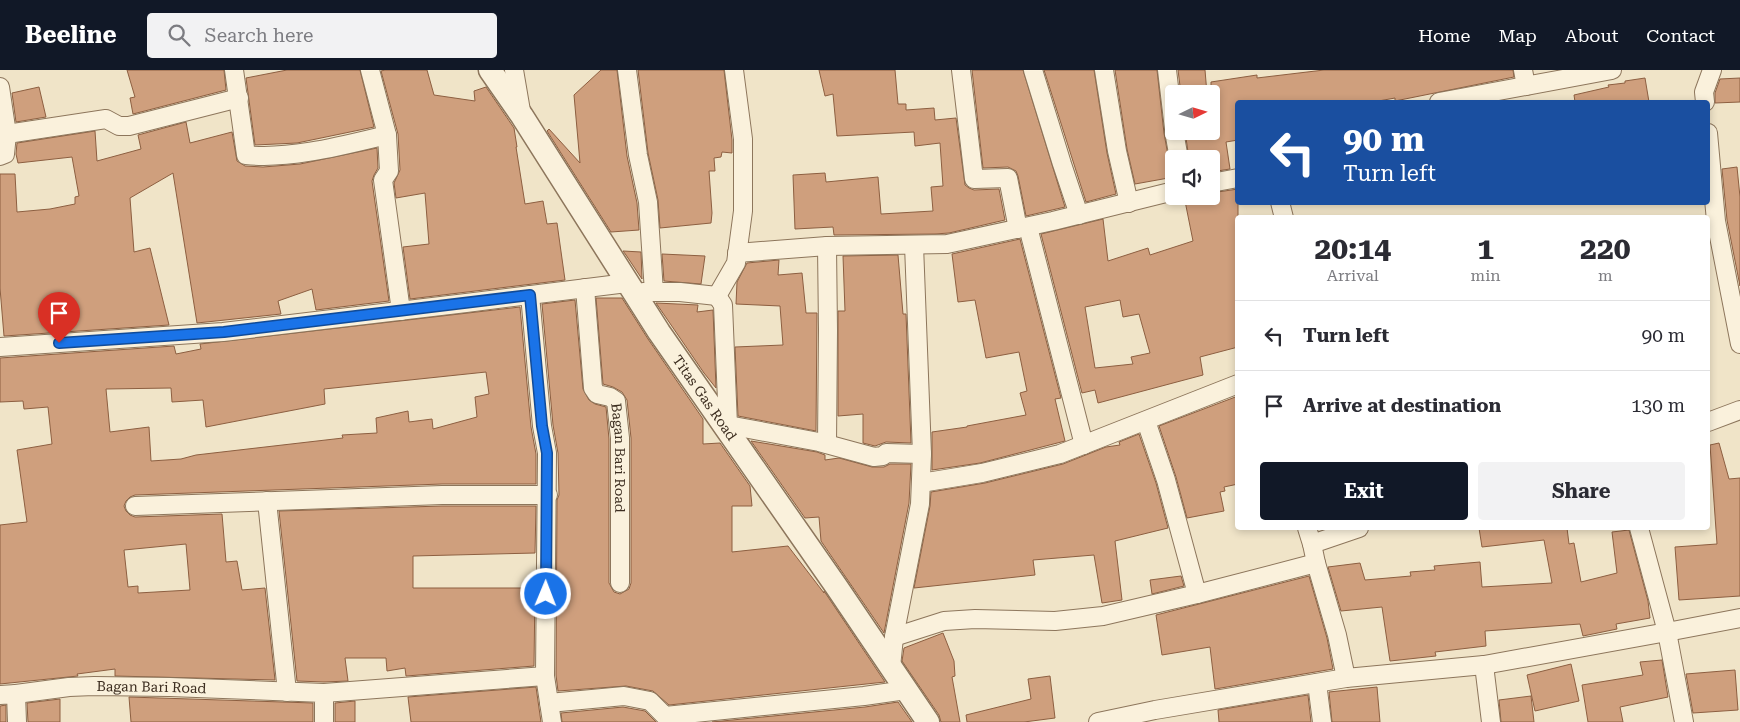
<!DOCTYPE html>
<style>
:root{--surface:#fff;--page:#f2f2f3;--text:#2b2b33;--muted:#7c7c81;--line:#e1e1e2;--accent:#111827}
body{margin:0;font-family:"Roboto Serif",serif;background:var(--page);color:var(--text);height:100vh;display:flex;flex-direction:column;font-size:19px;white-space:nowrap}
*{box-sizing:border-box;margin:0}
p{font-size:16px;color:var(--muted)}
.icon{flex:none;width:28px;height:28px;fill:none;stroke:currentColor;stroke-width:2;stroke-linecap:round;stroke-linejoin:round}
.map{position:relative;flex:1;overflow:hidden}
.drawer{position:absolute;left:1235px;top:145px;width:475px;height:315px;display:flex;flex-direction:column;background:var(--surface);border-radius:5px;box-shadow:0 2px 8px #0003}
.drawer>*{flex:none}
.top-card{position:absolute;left:1235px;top:30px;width:475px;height:105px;border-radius:5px;box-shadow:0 2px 8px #0003;background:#1a4fa0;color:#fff;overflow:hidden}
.needle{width:32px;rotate:85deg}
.tools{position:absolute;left:1165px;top:15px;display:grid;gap:10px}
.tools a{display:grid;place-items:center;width:55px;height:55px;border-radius:5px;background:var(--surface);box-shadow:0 2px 8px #0003;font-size:25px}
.pin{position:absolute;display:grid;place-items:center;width:42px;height:42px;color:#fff;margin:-51px -21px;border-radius:50% 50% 50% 0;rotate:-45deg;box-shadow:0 0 5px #0007}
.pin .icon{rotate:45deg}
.me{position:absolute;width:55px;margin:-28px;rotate:1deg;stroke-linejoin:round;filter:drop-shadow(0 0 4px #0008)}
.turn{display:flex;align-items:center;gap:18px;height:105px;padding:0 25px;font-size:22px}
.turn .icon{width:65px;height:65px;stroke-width:2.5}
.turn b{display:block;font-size:35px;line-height:42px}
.eta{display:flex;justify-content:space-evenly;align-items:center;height:85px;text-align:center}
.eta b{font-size:30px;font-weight:700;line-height:35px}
.cta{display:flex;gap:10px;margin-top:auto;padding:10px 25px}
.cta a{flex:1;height:58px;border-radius:5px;background:var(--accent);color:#fff;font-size:20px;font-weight:700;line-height:58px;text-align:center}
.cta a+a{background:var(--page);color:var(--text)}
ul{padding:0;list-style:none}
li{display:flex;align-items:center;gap:15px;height:70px;padding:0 25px;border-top:1px solid var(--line)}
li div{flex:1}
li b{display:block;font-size:19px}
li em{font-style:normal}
header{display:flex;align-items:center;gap:30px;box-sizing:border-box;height:70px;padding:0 25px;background:var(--accent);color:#fff}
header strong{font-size:24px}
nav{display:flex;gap:28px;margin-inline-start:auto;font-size:18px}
.search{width:350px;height:45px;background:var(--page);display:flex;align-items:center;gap:12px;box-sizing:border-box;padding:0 18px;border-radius:5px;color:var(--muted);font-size:19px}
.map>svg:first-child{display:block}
.building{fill:#cf9f7d;stroke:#8d5f41;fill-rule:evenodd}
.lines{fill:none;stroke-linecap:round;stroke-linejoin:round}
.minor-casing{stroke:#8d765c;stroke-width:20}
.tertiary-casing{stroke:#8d765c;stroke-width:25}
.minor{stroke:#faf1dc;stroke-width:18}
.tertiary{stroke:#faf1dc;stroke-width:22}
.route-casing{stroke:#114b97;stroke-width:12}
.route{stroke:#1a73e8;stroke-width:9}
.labels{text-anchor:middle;stroke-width:5;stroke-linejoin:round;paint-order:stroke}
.street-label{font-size:14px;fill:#3d2e20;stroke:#f7eed8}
</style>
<header>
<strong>Beeline</strong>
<div class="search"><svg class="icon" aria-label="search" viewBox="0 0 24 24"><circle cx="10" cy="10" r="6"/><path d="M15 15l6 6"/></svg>Search here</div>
<nav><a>Home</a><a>Map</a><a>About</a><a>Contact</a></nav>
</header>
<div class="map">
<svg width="1740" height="652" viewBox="0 0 1740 652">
<rect width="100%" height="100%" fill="#f0e4c8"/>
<g class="building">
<path d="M127 0H224L226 20 133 44 130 28 135 27Z"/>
<path d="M287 0H360L374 57 297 73 255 75 246 8Z"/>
<path d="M385 0H427L434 25 475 31 474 21 486 17 514 58 517 77H516L525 134 543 131 547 154 557 153 565 210 410 229 403 177 429 174 425 123 396 128 394 113 400 100 398 64 381 1Z"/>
<path d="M601 0H617L627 86 637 133 639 160 611 162 547 61 549 59 580 93 574 25Z"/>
<path d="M638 0H724L732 70V83L722 82 721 87 714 88 715 101H709L712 143 711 153 660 158 658 130 648 83Z"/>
<path d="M819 0H895L898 34H906V40L934 38 935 50 956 48 965 115 969 118 974 120 999 119 1005 150 949 163 935 164 834 165 833 157 795 159 793 105 825 103 826 112 878 107 881 144 933 141 931 117 943 116 940 73 915 76 914 62 837 66 833 24 825 26Z"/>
<path d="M972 0H1023L1065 137 1026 146 1018 106 1016 101 1008 97 983 98Z"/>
<path d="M1044 0H1094L1107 83 1116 124 1086 132Z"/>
<path d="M1115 0H1157L1164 63 1169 91 1174 98V107L1135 114 1127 79Z"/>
<path d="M1178 0H1205L1207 24H1181Z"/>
<path d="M1324 0H1513L1514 7 1395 31V28L1373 32H1238V70L1226 72 1230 99 1211 102V89H1189L1185 61H1211V12L1257 5V8Z"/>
<path d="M1645 8 1649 32H1575L1574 25 1609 17 1608 15 1625 13V11Z"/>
<path d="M1740 8V32L1715 33V23L1720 9Z"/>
<path d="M39 17 46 47 16 52 12 23Z"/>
<path d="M186 52 190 73 232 62 237 91 245 96 263 97 300 94 377 78 378 98 374 105 372 111 389 231 316 240 312 219 278 231 281 244 197 253 173 103 130 128 134 182 150 178 169 255 4 266 0 218V104H15L17 142 50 139 75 134V127L79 126 72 87 18 93 16 84 17 73 95 61 97 91 141 79 138 65Z"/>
<path d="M1737 97 1740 127V216L1727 150 1722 99Z"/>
<path d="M1238 119V277L1200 287 1203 305 1098 333 1095 320 1082 323 1041 164 1103 149 1108 191 1148 178 1150 185 1193 171 1184 126H1211V123ZM1120 230 1123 247 1139 244 1150 283 1131 287 1133 294 1095 298 1085 237Z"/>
<path d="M1020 169 1061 328 1055 329 1065 371 980 393 932 400V362L967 357V356L1026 345 1020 323 1027 321 1019 282 986 288 975 230 958 232 952 184Z"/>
<path d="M623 181 641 182 642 209 626 185Z"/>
<path d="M662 184 705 186 701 214 664 211Z"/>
<path d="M898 185 903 244H906L911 373 886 372 875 376 863 373V344L838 346V241H845L843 186Z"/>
<path d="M779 190 778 205 802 203 806 243H817L816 361 738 346 735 277 783 275 780 236 736 234 737 212 747 193Z"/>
<path d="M596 228H622L648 269 703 349V374L720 373 750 416 752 436H732V482L788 476 824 523V521L885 612 669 635 653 621 626 616 558 621 556 605 557 430 559 425 558 383 553 355 542 234 575 230 583 319 589 330 595 334 606 337 609 369V513L614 522 620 524 629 519 631 513V368L627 330 622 322 613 317 603 314Z"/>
<path d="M656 233 698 235 697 242 713 240 716 318 704 303Z"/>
<path d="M520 237 531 357 536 384V414H442L135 425 130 427 126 431 124 436 126 441 130 445 135 447 222 444 226 492 237 491 242 520 265 518 275 610 115 606V599L77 604 78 606 0 614V455L27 452 17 380 52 374 48 337 24 339 23 331 0 332V288L174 276 176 284 201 279 200 274ZM486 302 489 324 475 327 477 347 433 359 432 349 409 352 408 341 376 348 377 363 342 365 343 368 196 385 181 389 151 391 149 357 110 362 106 319 171 318 172 332 203 330 206 357 325 334 324 319ZM186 474 190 520 138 523V516L128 517 124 480Z"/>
<path d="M1238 326V414L1224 417 1225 421 1220 422 1224 441 1187 448 1176 407 1159 356Z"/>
<path d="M1139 364 1156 413 1168 458 1115 471 1122 530 1102 533 1094 485 1033 490 1035 505 914 518 930 436 931 422 985 413 1063 394 1106 377 1120 375 1119 372Z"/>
<path d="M751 371 817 382 825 385V390L839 388 872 397H884L890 394H911L909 433 884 563 821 471 819 447 805 448Z"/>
<path d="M1719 373 1729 409 1740 408V526L1679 530 1675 477 1717 474 1710 375Z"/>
<path d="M442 436H536L535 483 413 486V518H535L534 596 406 606 405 598 387 601 386 588H345L348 611 324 612 297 611 279 441Z"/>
<path d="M1479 458H1567L1569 474 1574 473 1581 512 1617 503 1612 462 1629 460 1648 531 1650 548 1616 554 1617 559 1583 566 1580 554 1485 561 1486 576 1435 582 1436 586 1390 591 1382 537 1341 541 1328 497 1360 493 1365 510 1411 506 1410 502 1435 500 1434 496 1480 492 1482 517 1552 513 1544 470 1482 477Z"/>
<path d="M1181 506 1184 516 1152 524 1150 510Z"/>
<path d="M1309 506 1327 568 1333 599 1215 619 1210 577 1162 585 1156 545Z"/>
<path d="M943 563 954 591 955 606 952 607 960 652H941L939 645 902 591 904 578Z"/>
<path d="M1662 590 1668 627 1620 637 1623 652H1588L1582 615 1643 605 1640 592Z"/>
<path d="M1571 594 1579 631 1535 641 1527 605Z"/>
<path d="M1735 600 1738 640 1693 643 1686 604Z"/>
<path d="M1050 606 1055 648 1024 652H967L966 645 1031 629 1028 609Z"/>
<path d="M536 617 541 652H411L408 627Z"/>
<path d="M1377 617 1380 652H1332L1329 622Z"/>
<path d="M1308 625 1311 652H1219L1218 640Z"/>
<path d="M1531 626 1534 652H1501L1499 630Z"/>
<path d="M129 627 313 633V652H131Z"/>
<path d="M60 629V652H28L27 633Z"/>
<path d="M355 631V652H335V633Z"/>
<path d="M898 632 912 652H712L865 637Z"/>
<path d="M6 635V652H0V636Z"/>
<path d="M623 637 645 641 656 652H562L561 643Z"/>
</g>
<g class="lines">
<g class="minor-casing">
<g id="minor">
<path d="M234 0 246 85C289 90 345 75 387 65"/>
<path d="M370 0 387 65 389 101 383 110 401 241"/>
<path d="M514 0 521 41"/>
<path d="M627 0 638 85 648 132 654 222"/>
<path d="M961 0 974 109 1008 108 1018 159"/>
<path d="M1033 0 1062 94 1079 145"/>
<path d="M1104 0 1117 81 1129 133"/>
<path d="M1167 0 1174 59"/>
<path d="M1523 0 1526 16"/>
<path d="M0 17 7 64 5 84 0 86"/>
<path d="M1439 32 1612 0"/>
<path d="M1705 32 1704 22 1712 0"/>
<path d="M1174 61 1179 89"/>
<path d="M1708 63 1716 151 1740 274"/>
<path d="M7 64 106 49 119 56H129L239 28"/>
<path d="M1211 113 1238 108"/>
<path d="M1280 132 1284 148"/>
<path d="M1028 157 1084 375"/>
<path d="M827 176 828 260 827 374"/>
<path d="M737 183 827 176 947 174 1053 151 1174 121"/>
<path id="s1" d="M585 218 593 318 597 324 610 327 616 331 620 368V513"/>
<path d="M643 222H680L717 226"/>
<path d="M530 225 542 356 547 383 545 606 552 652"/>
<path d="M717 226 736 193 743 141V69L734 0"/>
<path d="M717 226 723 235 728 355 730 363"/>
<path d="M0 277 223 262 466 233 627 213"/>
<path d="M1146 351 1166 410 1197 524"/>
<path d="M1708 352 1740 340"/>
<path d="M728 355 819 372 874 387 883 386 886 383 922 384"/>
<path d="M921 413 982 403 1060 384 1238 314"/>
<path d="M267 431 287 622"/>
<path d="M135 436 442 425H548"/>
<path d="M1307 458 1312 474"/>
<path d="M1639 458 1667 562 1684 652"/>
<path d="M1316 493 1337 565 1346 608"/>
<path d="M894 567 944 551 975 549 1055 551 1103 546 1197 524 1316 493 1312 474 1359 458"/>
<path d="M1484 595 1491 652"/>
<path d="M891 597 894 567 920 434 922 384 914 175"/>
<path d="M1317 613 1322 652"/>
<path d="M324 623 545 606"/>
<path id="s2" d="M16 624 69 617 94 616 170 617 324 623V652"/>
<path d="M0 625 16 624 17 652"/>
<path d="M549 633 624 626 650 631 665 646 864 626 906 620"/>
<path d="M1098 652 1155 640 1346 608 1484 595 1667 562 1740 548"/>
</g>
</g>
<g class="tertiary-casing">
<g id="tertiary">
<path id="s3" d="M490 0 522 46 659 262 836 516 928 652"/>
</g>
</g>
<use href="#minor" class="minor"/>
<use href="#tertiary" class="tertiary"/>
</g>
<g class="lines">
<g class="route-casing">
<path id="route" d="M59 273 224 262 530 225 542 356 547 383 546 524"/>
</g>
<use href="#route" class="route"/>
</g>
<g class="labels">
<g class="street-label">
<text dy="5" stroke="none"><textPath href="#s3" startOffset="392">Titas Gas Road</textPath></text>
<text dy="5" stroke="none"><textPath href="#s1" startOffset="185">Bagan Bari Road</textPath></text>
<text dy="5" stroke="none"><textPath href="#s2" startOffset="136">Bagan Bari Road</textPath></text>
</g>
</g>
</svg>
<div class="tools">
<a><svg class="needle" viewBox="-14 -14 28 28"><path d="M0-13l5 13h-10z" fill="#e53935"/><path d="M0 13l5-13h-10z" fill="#7c7c81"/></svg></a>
<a><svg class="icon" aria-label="sound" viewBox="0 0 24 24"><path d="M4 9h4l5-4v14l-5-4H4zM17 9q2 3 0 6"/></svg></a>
</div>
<div class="pin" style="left:59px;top:273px;background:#d93025"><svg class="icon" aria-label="arrive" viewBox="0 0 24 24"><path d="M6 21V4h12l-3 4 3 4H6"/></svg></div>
<svg class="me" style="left:546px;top:524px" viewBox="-20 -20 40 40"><circle r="17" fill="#1a73e8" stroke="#fff" stroke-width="3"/><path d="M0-11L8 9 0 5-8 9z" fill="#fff"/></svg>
<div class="top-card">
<div class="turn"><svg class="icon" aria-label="left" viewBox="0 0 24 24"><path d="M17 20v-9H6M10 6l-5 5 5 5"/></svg><div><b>90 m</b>Turn left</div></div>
</div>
<section class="drawer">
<div class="eta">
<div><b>20:14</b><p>Arrival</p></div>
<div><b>1</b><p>min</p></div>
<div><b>220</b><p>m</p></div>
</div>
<ul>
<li><svg class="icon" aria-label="left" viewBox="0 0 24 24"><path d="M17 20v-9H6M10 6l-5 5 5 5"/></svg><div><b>Turn left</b></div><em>90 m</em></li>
<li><svg class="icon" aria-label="arrive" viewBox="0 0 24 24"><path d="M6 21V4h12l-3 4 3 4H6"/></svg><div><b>Arrive at destination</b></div><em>130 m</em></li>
</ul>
<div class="cta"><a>Exit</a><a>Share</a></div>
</section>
</div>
